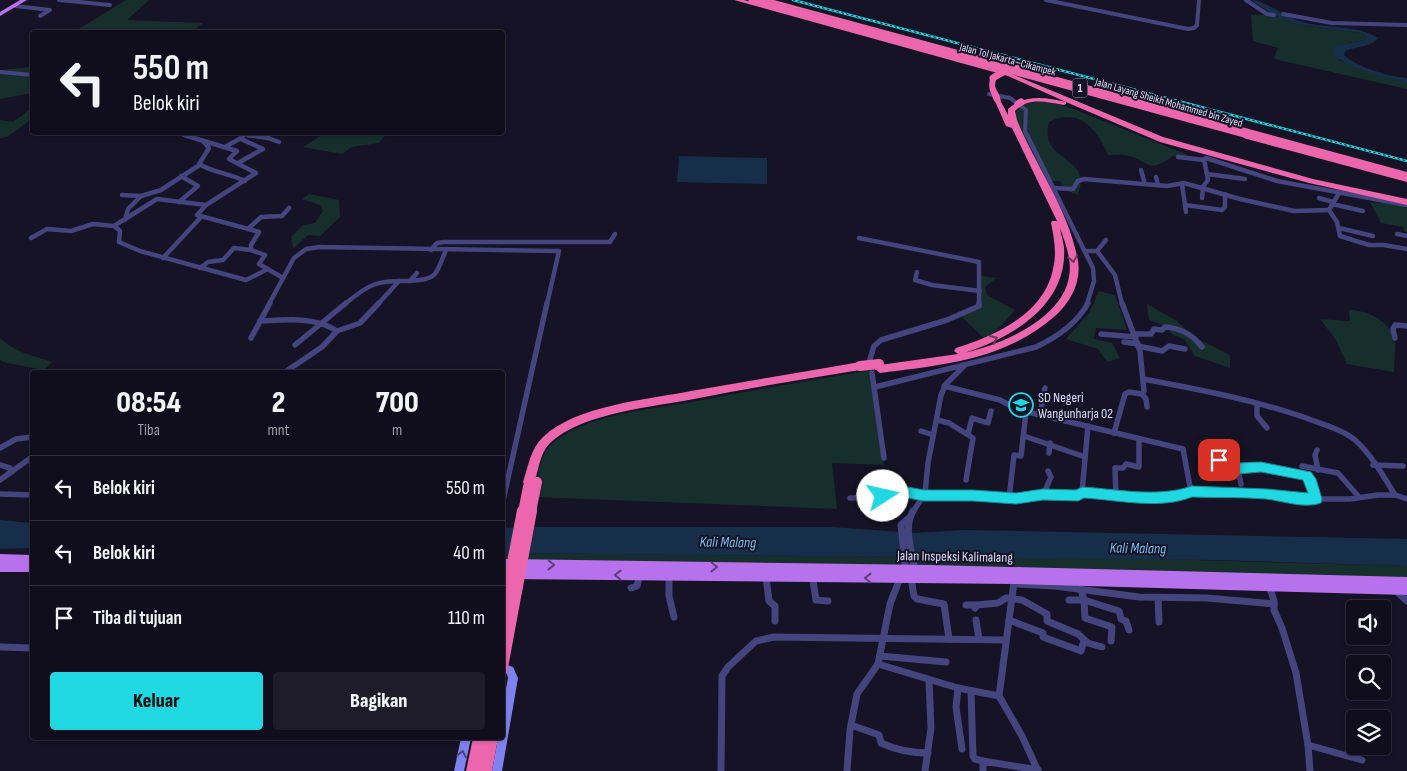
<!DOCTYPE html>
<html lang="id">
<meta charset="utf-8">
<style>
:root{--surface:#100e1c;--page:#1e1c29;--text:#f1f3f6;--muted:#9c9ca3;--line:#302e3b;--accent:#20d8e2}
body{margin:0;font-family:"Sofia Sans Condensed",sans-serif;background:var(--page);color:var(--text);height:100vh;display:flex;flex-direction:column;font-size:19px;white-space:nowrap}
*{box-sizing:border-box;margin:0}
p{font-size:16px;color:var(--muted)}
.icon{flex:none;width:28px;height:28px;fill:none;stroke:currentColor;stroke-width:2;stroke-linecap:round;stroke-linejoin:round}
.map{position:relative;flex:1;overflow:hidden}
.panel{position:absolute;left:30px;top:370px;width:475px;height:370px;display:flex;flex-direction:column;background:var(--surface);border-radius:5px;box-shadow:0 1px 4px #0004,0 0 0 1px var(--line)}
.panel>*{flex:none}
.top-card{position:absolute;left:30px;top:30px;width:475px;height:105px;border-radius:5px;box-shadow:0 1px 4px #0004,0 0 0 1px var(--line);background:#100e1c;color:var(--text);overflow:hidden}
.buttons{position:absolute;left:1346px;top:600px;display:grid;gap:10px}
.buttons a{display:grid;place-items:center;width:45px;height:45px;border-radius:5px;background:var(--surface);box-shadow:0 1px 4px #0004,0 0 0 1px var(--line);font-size:25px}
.pin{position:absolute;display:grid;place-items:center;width:42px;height:42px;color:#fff;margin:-21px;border-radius:10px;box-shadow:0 2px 8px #0006}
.me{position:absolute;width:55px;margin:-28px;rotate:80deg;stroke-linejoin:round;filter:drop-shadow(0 0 4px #0008)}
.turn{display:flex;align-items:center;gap:18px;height:105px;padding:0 20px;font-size:22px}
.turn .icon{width:65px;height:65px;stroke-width:2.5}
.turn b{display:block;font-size:35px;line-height:42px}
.eta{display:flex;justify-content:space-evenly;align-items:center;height:85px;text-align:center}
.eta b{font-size:30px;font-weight:800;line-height:35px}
.button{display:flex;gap:10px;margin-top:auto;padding:10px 20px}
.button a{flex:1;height:58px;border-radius:5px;background:var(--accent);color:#111;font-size:20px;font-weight:800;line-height:58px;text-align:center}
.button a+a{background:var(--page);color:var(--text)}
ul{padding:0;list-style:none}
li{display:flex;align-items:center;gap:15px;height:65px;padding:0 20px;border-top:1px solid var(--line)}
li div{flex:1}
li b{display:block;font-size:19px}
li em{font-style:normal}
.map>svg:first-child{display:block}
.green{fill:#162f2c}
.water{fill:#172e4a}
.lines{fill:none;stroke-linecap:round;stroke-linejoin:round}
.river{fill:#172e4a;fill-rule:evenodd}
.street-far3{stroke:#44447e;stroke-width:4}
.street-far2{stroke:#44447e;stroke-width:4.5}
.street-far1{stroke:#44447e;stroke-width:5.5}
.street{stroke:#44447e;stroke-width:7}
.secondary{fill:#7f82ee;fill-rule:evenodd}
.primary{fill:#b871ec;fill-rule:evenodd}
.highway{fill:#eb66ac;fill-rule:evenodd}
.rail-casing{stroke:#20d8e2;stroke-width:2.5}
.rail{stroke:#151325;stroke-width:1;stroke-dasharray:2.5;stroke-linecap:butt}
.highway-bridge-far3{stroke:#eb66ac;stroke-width:7}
.highway-bridge-far2{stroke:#eb66ac;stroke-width:8}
.highway-bridge-far1{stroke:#eb66ac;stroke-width:10}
.highway-bridge{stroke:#eb66ac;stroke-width:12}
.oneway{stroke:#753862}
.oneway2{stroke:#5e3d7f}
.oneway3{stroke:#45457f}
.route{fill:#20d8e2;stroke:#158c93}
.labels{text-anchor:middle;stroke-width:4;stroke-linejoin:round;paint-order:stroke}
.far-street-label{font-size:11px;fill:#dedcfa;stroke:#151325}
.shield{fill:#151325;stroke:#a2a0ba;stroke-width:1}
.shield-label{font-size:12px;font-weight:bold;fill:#dedcfa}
.poi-label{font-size:14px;fill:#dedcfa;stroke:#151325;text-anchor:start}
.street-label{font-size:14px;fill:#dedcfa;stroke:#151325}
.water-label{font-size:15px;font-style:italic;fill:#77bced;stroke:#151325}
</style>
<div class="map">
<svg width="1407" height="771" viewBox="0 0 1407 771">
<rect width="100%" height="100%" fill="#151325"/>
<g class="green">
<path d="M126 0H149L127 20 203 23 192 32H96L77 30Z"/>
<path d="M1251 15H1274L1296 24 1361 33 1367 37 1365 40 1348 43 1339 60 1378 75 1407 82V89L1274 59 1278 48 1253 41Z"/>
<path d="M32 67V93L0 99V70Z"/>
<path d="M1034 102H1048L1066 106 1188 155 1185 158 1173 156C1147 174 1153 163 1129 156 1123 154 1115 155 1108 155 1097 129 1079 107 1049 122 1039 157 1079 156 1081 180 1081 185 1079 190 1078 195L1065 190 1060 181H1044L1015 120 1016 111 1023 105Z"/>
<path d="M32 108V119L7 137 0 138V120L13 122Z"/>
<path d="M325 133V132L387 133 379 143 352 147 342 154 303 147Z"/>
<path d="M309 194 339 200 340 217 320 236 308 235 293 249 291 237 303 225 315 223 323 211 320 205 302 199Z"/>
<path d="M1370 202 1407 205V232L1404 231 1403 227 1381 223Z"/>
<path d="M981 276 996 278 985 287 987 295 1015 310 1001 326 985 339 960 315 979 306Z"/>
<path d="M1099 291 1115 295 1127 330 1096 328 1094 339 1112 343 1120 358 1107 362 1098 349 1066 339 1089 313Z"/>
<path d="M1147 304 1177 321 1192 336 1230 355V368L1195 356 1184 339 1173 335 1165 326 1149 320Z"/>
<path d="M1349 310C1366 310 1385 319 1393 335 1397 344 1394 362 1394 372L1347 364 1336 340 1320 319 1350 321Z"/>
<path d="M0 338C14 352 34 356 52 362L44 370 3 362 0 359Z"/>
<path d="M872 370 884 465 832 463 837 509 534 497C538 480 538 456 552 444 583 415 651 409 692 402 752 390 812 380 872 370Z"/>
<path d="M503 553 1159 559 1407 566V582L503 564Z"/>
</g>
<g class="water">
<path d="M1251 0C1265 0 1286 18 1303 22 1328 29 1356 24 1378 38 1369 49 1355 45 1345 52L1344 55C1356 67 1391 77 1407 78V82C1386 78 1349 70 1334 54L1335 46 1365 40 1367 37 1361 33 1296 24 1274 15Z"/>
<path d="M679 156 767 158V184L677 182Z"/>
<path d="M0 520 32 523V548L0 549Z"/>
<path d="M529 527H832L915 533 964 530 1407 539V566L1215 560 503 553V528Z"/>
</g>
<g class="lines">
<g class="river">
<path d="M0 530H32V539L0 540Z"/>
<path d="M533 534H595L599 536 600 539 599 542 595 544H533L529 542 528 539 529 536Z"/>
<path d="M754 537 843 538 847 541 906 539 910 541 911 544 910 547 906 549H850L846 546 843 548 754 547 750 545 749 542 750 539Z"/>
<path d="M933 540 1042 542 1046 544 1047 547 1046 550 1042 552 933 550 929 548 928 545 929 542Z"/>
<path d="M1173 544 1245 545 1249 547 1250 550 1249 553 1245 555 1173 554 1169 552 1168 549 1169 546Z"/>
</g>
<g class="street-far3">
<path d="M59 0 110 5"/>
<path d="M1046 0 1188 29 1194 28 1197 25 1199 0"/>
<path d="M1246 0 1267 14 1274 15"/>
<path d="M15 6 50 10 40 16"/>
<path d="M1283 14 1332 23 1407 25"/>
<path d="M0 72 32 75"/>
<path d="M989 94 1010 98 1026 110 1025 131 1027 136"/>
<path d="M176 132 188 136"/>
<path d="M247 135 253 136"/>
</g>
<g class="street-far2">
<path d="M184 135 237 151 229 159 256 173 206 205 197 215 259 232 251 245V250L265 255 259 264 283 278"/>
<path d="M247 135 268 138 279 142"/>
<path d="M1027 135 1093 268 1094 281 1087 304"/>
<path d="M225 147 243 137"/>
<path d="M1178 157 1204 160"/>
<path d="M238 163 263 149 241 139"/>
<path d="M199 164C214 173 229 173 245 181"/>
<path d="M1141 170 1145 184"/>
<path d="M1207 174 1245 179"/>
<path d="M1156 177 1158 185"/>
<path d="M1182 184 1186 212"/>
<path d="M1053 188 1073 189 1078 181 1084 179 1167 186 1184 183 1240 199 1294 211 1329 210"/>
<path d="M1202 188 1208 180 1204 159 1206 158 1277 181 1407 205"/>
<path d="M1339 193 1329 210 1337 222 1340 236 1369 245H1384L1407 249"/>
<path d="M122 195 141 196 128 209 125 220"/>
<path d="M141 196 161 190 198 166 209 148 203 141"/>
<path d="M1202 198 1203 188"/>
<path d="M1319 198 1333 202"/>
<path d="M179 202 198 186 181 176"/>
<path d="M1332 204 1363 211"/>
<path d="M1185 205 1222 210 1225 207V194"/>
<path d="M114 226 120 231 119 242 140 251 246 280 268 269"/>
<path d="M1339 228 1373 236"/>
<path d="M248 229 261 217 282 216 289 208"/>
<path d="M1397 234 1407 236"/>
<path d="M31 238 47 229 71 231 93 224 114 226 157 199 206 205"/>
<path d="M859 238 979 262V304"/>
<path d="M431 250 437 243 444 242H610L615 234"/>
<path d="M1085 251H1097L1115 275 1122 304"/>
<path d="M1097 251 1106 240"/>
<path d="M163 258 201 217"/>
<path d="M200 268 208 262 223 260 234 248 251 250"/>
<path d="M917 272 915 280 932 285 980 291"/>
<path d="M410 281C439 279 435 275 446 250"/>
<path d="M269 304 294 258 306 249 320 247 559 251 547 304"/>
<path d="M345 304C370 283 378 280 410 281L417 273"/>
<path d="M378 304 399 281"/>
</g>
<g class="street-far1">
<path d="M260 321C286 320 314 316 337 331"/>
<path d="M1101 334 1136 337"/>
<path d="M1135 334H1151L1154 329 1162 330 1165 327C1181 328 1192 334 1202 347"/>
<path d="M251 338 270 303"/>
<path d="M1395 338 1393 329 1395 325 1407 326"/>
<path d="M1124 342 1138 344"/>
<path d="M295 345 346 303"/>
<path d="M1138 346 1162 351 1169 346 1185 349"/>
<path d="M870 359 874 346 881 340 947 320 979 306V303"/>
<path d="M285 372 322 347 337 331 360 323 379 303"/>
<path d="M872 373 884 458"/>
<path d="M1143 379C1202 390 1261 401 1317 422 1328 426 1345 431 1355 440 1371 454 1384 477 1395 495"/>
<path d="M944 386 1000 400 1019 410 1183 449 1191 492"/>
<path d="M875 387 1036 347C1057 337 1077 324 1088 303"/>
<path d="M1142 394 1146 399 1147 407"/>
<path d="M1257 404V416L1267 428"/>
<path d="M1040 415 1045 388"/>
<path d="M937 420 949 423 973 438 966 480"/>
<path d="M921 431 933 435"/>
<path d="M1114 433 1125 394 1129 392 1142 394 1144 391 1140 351 1122 303"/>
<path d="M968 434 972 418 988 423 991 411"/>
<path d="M1024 436 1085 457"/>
<path d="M0 448 16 439 32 437"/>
<path d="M1317 450 1315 455 1318 470"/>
<path d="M1049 453 1050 443"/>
<path d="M1219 460 1238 469 1261 467 1306 476 1310 479 1316 499"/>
<path d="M0 465 10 468 11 472"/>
<path d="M1373 465 1403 466"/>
<path d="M1302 466 1338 473 1359 497"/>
<path d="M1238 469 1241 484"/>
<path d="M0 480 32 457"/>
<path d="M1082 492 1088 426"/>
<path d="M0 494 32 495"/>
<path d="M1043 495 1051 477 1048 471"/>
<path d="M1116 495 1115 468H1123L1126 464 1139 467V439"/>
<path d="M850 498 878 497 897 491 924 495 1009 499 1043 495 1071 496 1082 492 1158 498 1191 492 1267 494 1294 499H1350L1378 495H1395L1407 499"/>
<path d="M1009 499 1014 455 1021 456 1026 412"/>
<path d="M502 505 547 303"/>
<path d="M913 512 925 493 928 463 941 395 946 384 964 366"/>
</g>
<g class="street">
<path d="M913 511C903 528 912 552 915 570"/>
<path d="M812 574 816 600 828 601"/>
<path d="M669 575V596L674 617"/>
<path d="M766 577 769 601 775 606V621"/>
<path d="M911 578 914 596 917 599 944 604 949 639"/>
<path d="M1014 582 999 696 1022 736 1038 771"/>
<path d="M1014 584 1055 586 1139 597 1207 598 1274 604"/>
<path d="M1269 585 1274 601V610L1282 628 1296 673 1308 745 1310 771"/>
<path d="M631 588 637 586 640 573"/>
<path d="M1081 589 1084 600 1119 611 1121 619 1126 621 1129 630"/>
<path d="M1396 591 1407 601"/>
<path d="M1158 598 1159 622"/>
<path d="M1069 600H1084L1085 618 1112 627 1111 641"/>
<path d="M966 605H977"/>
<path d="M975 608 977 605 998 603 1006 598 1022 600 1047 614V621L1078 634 1088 643 1102 647"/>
<path d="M976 620 979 639"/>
<path d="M1009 620 1043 633V637L1081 651 1084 640"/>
<path d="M0 647 32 648"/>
<path d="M880 656 946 662"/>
<path d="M878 664 958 688 999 696"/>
<path d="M958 688 956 707 962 749"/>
<path d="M971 691 973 756 975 759 983 761"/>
<path d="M851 725 879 735 881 743C896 750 911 753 928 753"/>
<path d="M1308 745 1362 760"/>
<path d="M721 771 722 676 728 667 756 641 774 637 1005 640"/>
<path d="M847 771 850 730 857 694 878 664 890 604 905 565 901 525 909 518"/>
<path d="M925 771 931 728 929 680"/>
<path d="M983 771V761L1038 770"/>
</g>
<g class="secondary">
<path d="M502 663 513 667 518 678 502 771H492L498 738H502V710L508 678 507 674 502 673Z"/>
<path d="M461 738H471L464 771H454Z"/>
</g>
<g class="primary">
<path d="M20 0H27L0 16V12Z"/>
<path d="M0 554 32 555V572H0Z"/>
<path d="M502 559 932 565 1407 577V595L1015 584 502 579V569L570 570 502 569Z"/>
</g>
<g class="highway">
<path d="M734 0H744L1012 74 1163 137 1313 179 1407 199V205L1309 183 1160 142 1066 102V104L1064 105C1045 102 1029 97 1015 111L1017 120C1035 165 1067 207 1077 256 1083 279 1072 301 1055 316 1005 360 943 365 880 373L875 369 880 365 958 354 954 351 956 348C995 336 1044 314 1053 269 1057 253 1054 238 1051 223L1052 221H1057L1012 128 1006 126 994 99 999 98 1008 115V109C1024 94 1046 97 1066 102L1008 76ZM1060 228C1066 244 1072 261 1069 277 1062 319 1001 345 964 353 1012 338 1068 305 1064 247 1063 241 1061 234 1060 228Z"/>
<path d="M764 0H774L1407 172V176Z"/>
<path d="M993 76 996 78 995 86 998 94 995 96C988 94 989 84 990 78Z"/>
<path d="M860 362 865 366 860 370C805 379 749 388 694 399 652 407 582 413 550 443 539 454 539 472 533 485L529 487 525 485 523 482C528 467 531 448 543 437 577 405 646 400 691 391 747 381 803 372 860 362Z"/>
<path d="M508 582 512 584 514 587 520 588 522 592 508 668 507 673 502 674 504 624 502 625V587L504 584Z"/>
<path d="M473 738H498L492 771H466Z"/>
</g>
<g class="rail-casing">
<path id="rail" d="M793 0 1407 161"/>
</g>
<use href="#rail" class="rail"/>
<g class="highway-bridge-far3">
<path d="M752 0 1252 136"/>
<path d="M993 78C1009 66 1027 66 1045 70"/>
<path d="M995 94 997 99"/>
<path d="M1018 104 1021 102"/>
</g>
<path class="highway-bridge-far2" d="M1247 135 1407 178"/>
<g class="highway-bridge-far1">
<path d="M860 366 879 364"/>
<path d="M523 512 529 482"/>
<path d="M531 512 537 482"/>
</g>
<g class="highway-bridge">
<path d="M508 588 523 511"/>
<path d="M516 592 531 511"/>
</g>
</g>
<defs><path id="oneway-chevron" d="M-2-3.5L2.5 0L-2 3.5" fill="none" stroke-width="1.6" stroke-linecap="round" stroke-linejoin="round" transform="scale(1.25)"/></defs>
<g class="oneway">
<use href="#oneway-chevron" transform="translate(1073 259) rotate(79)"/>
<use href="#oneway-chevron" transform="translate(994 339) rotate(-24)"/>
</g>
<g class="oneway2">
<use href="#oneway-chevron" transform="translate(551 565) rotate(1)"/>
<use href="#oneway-chevron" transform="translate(714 567) rotate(1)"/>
<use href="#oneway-chevron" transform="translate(618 575) rotate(-179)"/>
<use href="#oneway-chevron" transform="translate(868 578) rotate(-179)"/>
</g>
<use class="oneway3" href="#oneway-chevron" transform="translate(462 754) rotate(-79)"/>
<path class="route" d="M1219 455 1239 463 1261 462 1311 472 1316 479 1322 499 1321 503C1304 509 1283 501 1266 499 1242 497 1217 498 1192 497 1159 510 1118 500 1084 498L1078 501 1043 500 1016 504 973 501H924L897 496 883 501 878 500 876 496 878 492 897 485 924 490H973L1016 493 1043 489 1076 490 1082 487C1117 489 1157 498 1192 486L1267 489 1308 493 1303 480 1261 472 1238 474 1215 464 1213 460 1215 457Z"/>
<defs>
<g id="school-ring" transform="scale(1.25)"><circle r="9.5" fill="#151325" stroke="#20d8e2" stroke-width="1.5"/><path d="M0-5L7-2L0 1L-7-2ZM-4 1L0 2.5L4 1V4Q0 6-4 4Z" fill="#20d8e2"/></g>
</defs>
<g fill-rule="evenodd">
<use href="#school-ring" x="1021" y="405"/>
</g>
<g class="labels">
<g class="far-street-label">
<text transform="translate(1008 59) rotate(15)" y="4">Jalan Tol Jakarta–Cikampek</text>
<text transform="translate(1169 102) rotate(16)" y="4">Jalan Layang Sheikh Mohammed bin Zayed</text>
</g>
<rect class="shield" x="1072.5" y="78.5" width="15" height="19" rx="4"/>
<g class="shield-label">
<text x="1080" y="92">1</text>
</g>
<g class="poi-label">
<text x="1038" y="402">SD Negeri<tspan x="1038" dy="16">Wangunharja 02</tspan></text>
</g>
<g class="street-label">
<text transform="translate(955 556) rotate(1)" y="5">Jalan Inspeksi Kalimalang</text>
</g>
<g class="water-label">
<text transform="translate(728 542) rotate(1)" y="5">Kali Malang</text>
<text transform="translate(1138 548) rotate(1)" y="5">Kali Malang</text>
</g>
</g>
</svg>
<div class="buttons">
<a><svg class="icon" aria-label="sound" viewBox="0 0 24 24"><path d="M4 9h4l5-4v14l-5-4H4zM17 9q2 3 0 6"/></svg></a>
<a><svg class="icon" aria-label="search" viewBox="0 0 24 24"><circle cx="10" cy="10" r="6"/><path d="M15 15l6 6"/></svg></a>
<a><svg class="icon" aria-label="layers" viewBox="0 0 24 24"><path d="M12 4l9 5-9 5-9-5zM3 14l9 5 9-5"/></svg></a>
</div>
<div class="pin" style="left:1219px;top:460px;background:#d93025"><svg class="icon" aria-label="arrive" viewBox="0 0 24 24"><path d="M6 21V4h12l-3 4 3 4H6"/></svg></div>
<svg class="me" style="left:883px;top:496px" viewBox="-20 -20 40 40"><circle r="19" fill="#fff"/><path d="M0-13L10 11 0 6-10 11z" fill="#20d8e2"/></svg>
<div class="top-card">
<div class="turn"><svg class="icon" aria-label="left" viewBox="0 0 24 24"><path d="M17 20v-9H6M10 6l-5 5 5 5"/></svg><div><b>550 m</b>Belok kiri</div></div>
</div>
<section class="panel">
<div class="eta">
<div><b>08:54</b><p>Tiba</p></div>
<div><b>2</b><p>mnt</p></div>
<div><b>700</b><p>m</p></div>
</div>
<ul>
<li><svg class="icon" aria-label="left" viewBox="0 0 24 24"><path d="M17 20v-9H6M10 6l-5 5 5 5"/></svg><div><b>Belok kiri</b></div><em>550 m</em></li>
<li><svg class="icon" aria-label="left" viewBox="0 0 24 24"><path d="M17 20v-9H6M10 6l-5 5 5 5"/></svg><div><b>Belok kiri</b></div><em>40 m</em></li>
<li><svg class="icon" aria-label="arrive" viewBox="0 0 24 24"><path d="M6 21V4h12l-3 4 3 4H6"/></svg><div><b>Tiba di tujuan</b></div><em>110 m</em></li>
</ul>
<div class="button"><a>Keluar</a><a>Bagikan</a></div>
</section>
</div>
